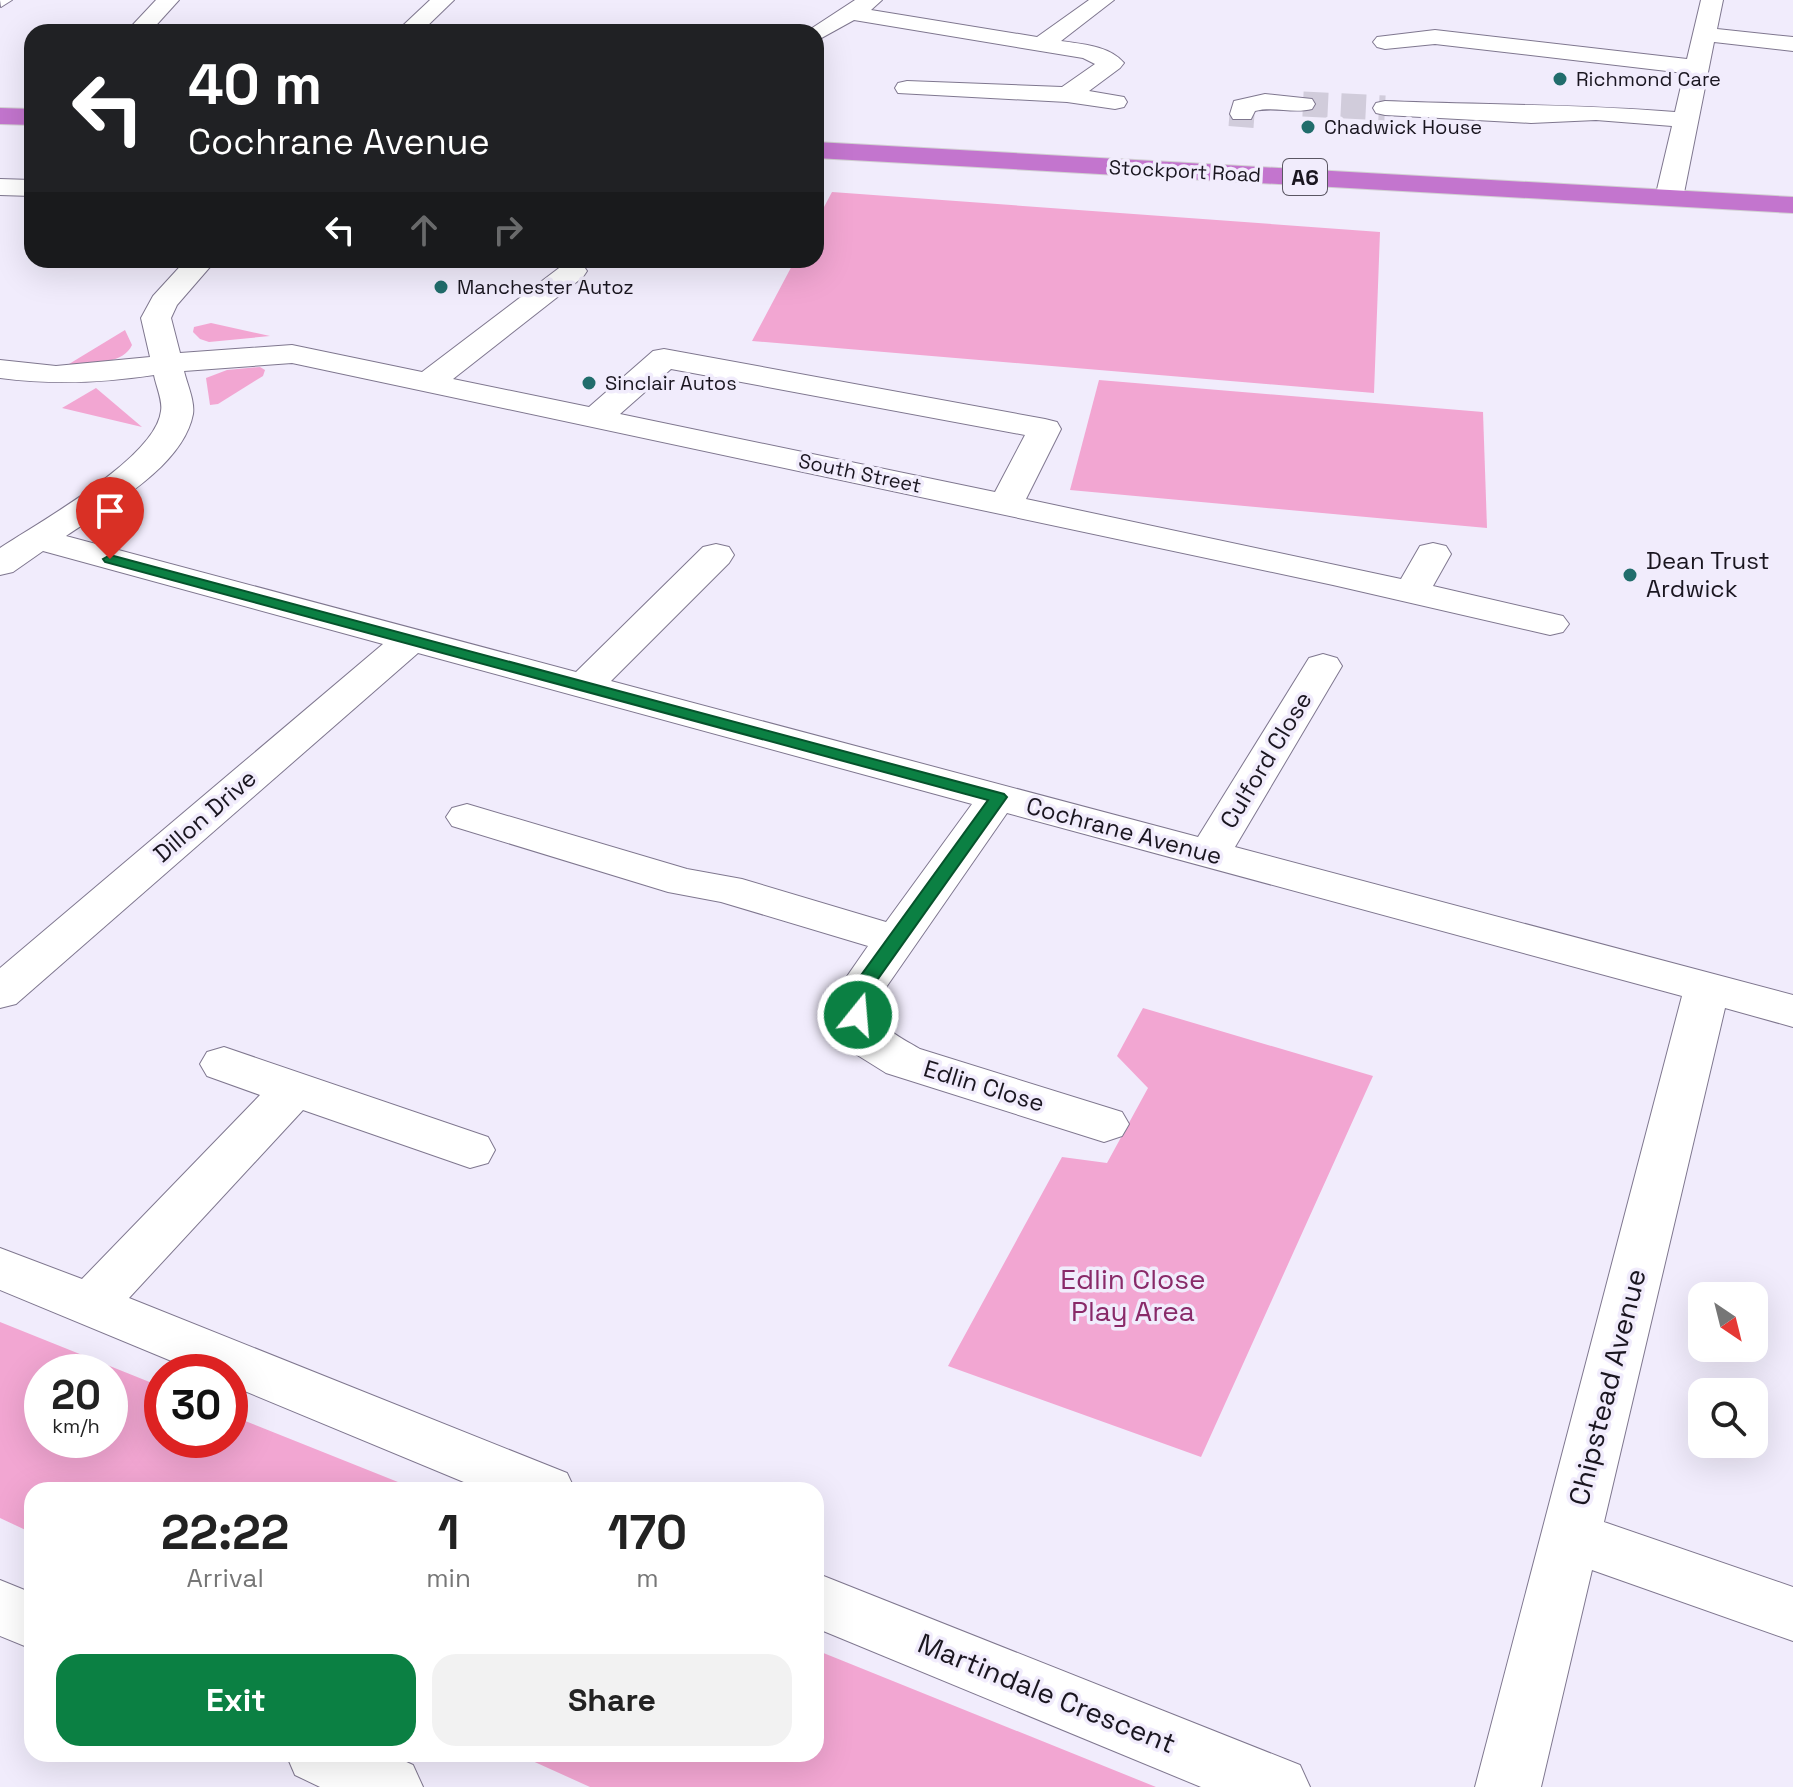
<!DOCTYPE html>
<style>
:root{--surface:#fff;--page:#f2f2f2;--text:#222;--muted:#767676;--accent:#0b8043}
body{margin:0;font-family:"Space Grotesk",sans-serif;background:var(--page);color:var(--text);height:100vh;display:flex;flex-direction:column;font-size:30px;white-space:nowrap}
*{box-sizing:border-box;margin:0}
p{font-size:26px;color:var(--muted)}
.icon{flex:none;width:44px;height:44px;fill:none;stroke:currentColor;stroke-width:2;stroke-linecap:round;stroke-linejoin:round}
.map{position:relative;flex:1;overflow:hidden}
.panel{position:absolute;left:24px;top:1482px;width:800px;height:280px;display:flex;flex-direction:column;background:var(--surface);border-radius:24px;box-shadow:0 8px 32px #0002}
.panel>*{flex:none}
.guide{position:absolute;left:24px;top:24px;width:800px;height:244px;border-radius:24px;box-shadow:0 8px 32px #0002;background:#202124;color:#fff;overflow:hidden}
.needle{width:52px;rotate:145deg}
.tools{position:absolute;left:1688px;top:1282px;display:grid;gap:16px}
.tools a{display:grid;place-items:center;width:80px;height:80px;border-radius:16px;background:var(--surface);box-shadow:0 8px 32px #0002;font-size:40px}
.speed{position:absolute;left:24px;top:1354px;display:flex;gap:16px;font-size:40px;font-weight:700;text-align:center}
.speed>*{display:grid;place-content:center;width:104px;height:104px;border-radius:50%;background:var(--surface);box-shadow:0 8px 32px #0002;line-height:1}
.speed small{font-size:20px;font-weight:400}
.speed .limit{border:12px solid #d22;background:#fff;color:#111}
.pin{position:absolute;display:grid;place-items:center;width:68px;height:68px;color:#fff;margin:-82px -34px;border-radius:50% 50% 50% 0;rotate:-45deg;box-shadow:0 0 8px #0007}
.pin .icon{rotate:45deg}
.me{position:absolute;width:88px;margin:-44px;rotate:17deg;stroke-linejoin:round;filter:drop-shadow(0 0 6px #0008)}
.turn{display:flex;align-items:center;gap:28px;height:168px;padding:0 32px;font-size:36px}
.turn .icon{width:104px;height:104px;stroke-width:2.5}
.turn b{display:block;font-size:56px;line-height:68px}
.lanes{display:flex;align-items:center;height:76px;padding:0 32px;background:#0003;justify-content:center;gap:40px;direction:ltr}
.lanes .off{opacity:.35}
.eta{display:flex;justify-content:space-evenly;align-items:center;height:136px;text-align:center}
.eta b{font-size:48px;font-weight:600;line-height:56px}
.button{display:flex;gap:16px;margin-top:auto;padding:16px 32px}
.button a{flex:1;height:92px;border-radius:24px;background:var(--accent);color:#fff;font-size:32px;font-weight:600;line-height:92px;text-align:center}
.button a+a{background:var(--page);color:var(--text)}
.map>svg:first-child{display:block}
.green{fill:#f2a6d2;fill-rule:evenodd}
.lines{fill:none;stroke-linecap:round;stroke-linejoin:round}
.minor-tunnel{stroke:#d1ccdb;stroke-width:25;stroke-dasharray:25 13;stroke-linecap:butt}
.minor-casing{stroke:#7f778f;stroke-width:2}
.highway-casing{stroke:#d1d0d2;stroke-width:2}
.minor{fill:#fff;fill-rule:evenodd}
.highway{fill:#c375ce;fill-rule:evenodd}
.route{fill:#0b8043;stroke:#07532c;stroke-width:2}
.poi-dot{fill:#216d6c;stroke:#f1ecfc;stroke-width:3}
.labels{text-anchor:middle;stroke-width:7;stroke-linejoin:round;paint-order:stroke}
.far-poi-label{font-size:20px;fill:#1a1620;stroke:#f1ecfc;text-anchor:start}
.far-street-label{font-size:20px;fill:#1a1620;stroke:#f1ecfc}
.shield{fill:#f1ecfc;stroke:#5a5662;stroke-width:2}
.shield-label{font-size:22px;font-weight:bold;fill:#1a1620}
.poi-label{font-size:24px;fill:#1a1620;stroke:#f1ecfc;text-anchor:start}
.street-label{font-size:24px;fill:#1a1620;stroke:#f1ecfc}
.near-park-label{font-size:28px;fill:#892a69;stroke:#f1ecfc}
.near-street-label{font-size:28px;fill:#1a1620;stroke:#f1ecfc}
</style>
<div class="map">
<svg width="1793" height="1787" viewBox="0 0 1793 1787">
<rect width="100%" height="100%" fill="#f1ecfc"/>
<g class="green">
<path d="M832 192 1380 232 1374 393 752 341 795 260H816V222Z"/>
<path d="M211 323 270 336 209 342 200 339 193 332 194 327Z"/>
<path d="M125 330 132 345C123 365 88 364 69 364Z"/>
<path d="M260 367 265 370 263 376 218 404 210 405 206 378 227 370Z"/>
<path d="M1099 380 1483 412 1487 528 1070 490Z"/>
<path d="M96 388 142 427 62 408Z"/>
<path d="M1143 1008 1373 1076 1201 1457 948 1366 1062 1157 1107 1163 1148 1088 1117 1056Z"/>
<path d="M0 1322 162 1387V1440H230V1415L418 1490H32V1533L0 1518ZM42 1372H110V1440H42Z"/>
<path d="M816 1650 1156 1787H590L517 1754H816Z"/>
</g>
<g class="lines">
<g class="minor-tunnel">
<path d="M1303 104 1385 108"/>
<path d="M1241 127 1242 114"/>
</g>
<g class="minor-casing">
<g id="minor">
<path d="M0 0H12L1 7Z"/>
<path d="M156 0H179L150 32H126Z"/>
<path d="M430 0H454L421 32H396Z"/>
<path d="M855 0H882L871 10 1037 37 1089 0H1114L1061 41C1082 44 1110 46 1124 63L1120 68 1089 91 1124 97 1127 102 1124 107 1115 109 1067 102 898 93 895 88 898 83 907 81 1062 87 1095 64 1083 58 854 20 816 41V32H806Z"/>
<path d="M1701 0H1723L1717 29 1793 37V51L1714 42 1683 198 1679 204H1659L1655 198 1672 126 1596 120 1531 123 1385 115 1376 113 1373 108 1376 103 1385 101C1482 105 1579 104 1675 112L1684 73 1435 44 1385 49 1377 47 1373 42 1377 37 1435 30 1687 59Z"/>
<path d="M1265 94 1312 99 1315 104 1312 109C1293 114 1274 106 1255 111L1251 119H1233L1230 114 1234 101Z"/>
<path d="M0 179 32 180V196L0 195Z"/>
<path d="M186 260H216L177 305 171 318 180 353 292 345 422 372 563 265 573 262 583 265 587 271 583 277 453 379 589 407 653 351 664 349 1045 419 1057 422 1061 429 1026 499 1401 579 1420 546 1433 543 1446 546 1451 554 1433 586 1563 616 1569 624 1563 632 1550 635 1333 585 292 363 184 371C187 384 195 401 193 414 183 467 108 507 66 536L576 672 703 547 716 544 729 547 734 555 729 563 611 681 1198 837 1309 658 1323 654 1337 658 1342 666 1235 847 1793 995V1027L1725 1008 1604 1522 1793 1587V1641L1592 1570 1541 1787H1475L1682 996 1007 813 887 986C879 1029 884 1028 920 1049L1122 1112 1129 1124 1122 1136 1104 1142 886 1073 854 1053 835 1015 841 985 868 946 721 902 668 892 452 826 446 817 452 808 467 804 687 869 742 879 886 922 972 804 418 653 16 1004 0 1008V968L383 644 43 551 13 572 0 575V548C39 522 156 458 161 411 163 401 156 386 154 375 101 383 53 385 0 378V360L56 366 150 357 141 318 153 296ZM671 369 1025 435 995 492 620 414Z"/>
<path d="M224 1047 488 1137 495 1150 488 1163 470 1168 303 1110 129 1298 567 1473 575 1490H483L230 1385V1372H198L0 1290V1248L82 1279 260 1095 207 1076 200 1064 207 1052Z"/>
<path d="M816 1573 1300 1765 1310 1787H1201L816 1628Z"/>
<path d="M0 1580 32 1593V1649L0 1636Z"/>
<path d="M286 1754H389L413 1765 423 1787H320L295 1775Z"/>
</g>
</g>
<g class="highway-casing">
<g id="highway">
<path d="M0 108 32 109V125L0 124Z"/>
<path d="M816 142 1793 197V213L816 158Z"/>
</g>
</g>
<use href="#minor" class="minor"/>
<use href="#highway" class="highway"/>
</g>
<path class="route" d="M110 555 1004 794 1007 797 873 986 868 1015 858 1022 848 1015 854 985 988 800 105 562 103 559Z"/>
<g class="poi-dot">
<circle cx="1560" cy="79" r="8"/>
<circle cx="1308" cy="127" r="8"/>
<circle cx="441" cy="287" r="8"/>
<circle cx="589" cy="383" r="8"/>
<circle cx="1630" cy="575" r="8"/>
</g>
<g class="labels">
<g class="far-poi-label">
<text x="1576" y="86">Richmond Care</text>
<text x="1324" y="134">Chadwick House</text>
<text x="457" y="294">Manchester Autoz</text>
<text x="605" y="390">Sinclair Autos</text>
</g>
<g class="far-street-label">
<text transform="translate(1185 171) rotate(3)" y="7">Stockport Road</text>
<text transform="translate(860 473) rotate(12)" y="7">South Street</text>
</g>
<rect class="shield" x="1283" y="159" width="44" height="36" rx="6"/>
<g class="shield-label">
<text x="1305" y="185">A6</text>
</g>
<g class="poi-label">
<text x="1646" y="569">Dean Trust<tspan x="1646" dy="28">Ardwick</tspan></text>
</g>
<g class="street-label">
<text transform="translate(1266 760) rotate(-59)" y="8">Culford Close</text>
<text transform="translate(205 816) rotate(-41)" y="8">Dillon Drive</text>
<text transform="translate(1124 831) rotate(15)" y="8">Cochrane Avenue</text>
<text transform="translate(984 1086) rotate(17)" y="8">Edlin Close</text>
</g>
<g class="near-park-label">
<text x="1133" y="1289">Edlin Close<tspan x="1133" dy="32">Play Area</tspan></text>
</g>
<g class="near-street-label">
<text transform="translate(1607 1387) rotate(-76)" y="10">Chipstead Avenue</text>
<text transform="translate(1047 1693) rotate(22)" y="10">Martindale Crescent</text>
</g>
</g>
</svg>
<div class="tools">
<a><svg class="needle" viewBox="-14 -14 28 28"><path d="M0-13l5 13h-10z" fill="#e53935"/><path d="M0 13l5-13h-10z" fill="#767676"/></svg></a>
<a><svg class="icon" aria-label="search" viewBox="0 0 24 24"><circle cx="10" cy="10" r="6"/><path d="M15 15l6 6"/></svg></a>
</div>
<div class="speed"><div>20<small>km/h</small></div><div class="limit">30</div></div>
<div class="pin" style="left:110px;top:559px;background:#d93025"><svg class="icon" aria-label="arrive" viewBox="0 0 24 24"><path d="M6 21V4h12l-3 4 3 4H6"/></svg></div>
<svg class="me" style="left:858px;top:1015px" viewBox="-20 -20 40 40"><circle r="17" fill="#0b8043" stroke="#fff" stroke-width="3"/><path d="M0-11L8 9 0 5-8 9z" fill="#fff"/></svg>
<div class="guide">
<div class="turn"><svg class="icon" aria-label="left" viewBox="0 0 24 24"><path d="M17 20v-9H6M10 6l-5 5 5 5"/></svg><div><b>40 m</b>Cochrane Avenue</div></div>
<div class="lanes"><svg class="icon" aria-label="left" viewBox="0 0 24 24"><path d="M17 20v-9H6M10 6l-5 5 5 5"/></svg><svg class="icon off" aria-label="ahead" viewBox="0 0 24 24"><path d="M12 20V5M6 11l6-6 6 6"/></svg><svg class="icon off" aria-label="right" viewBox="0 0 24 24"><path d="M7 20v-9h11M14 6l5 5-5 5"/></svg></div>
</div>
<section class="panel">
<div class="eta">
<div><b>22:22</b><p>Arrival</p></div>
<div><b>1</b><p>min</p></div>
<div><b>170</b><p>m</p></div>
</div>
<div class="button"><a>Exit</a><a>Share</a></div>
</section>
</div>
